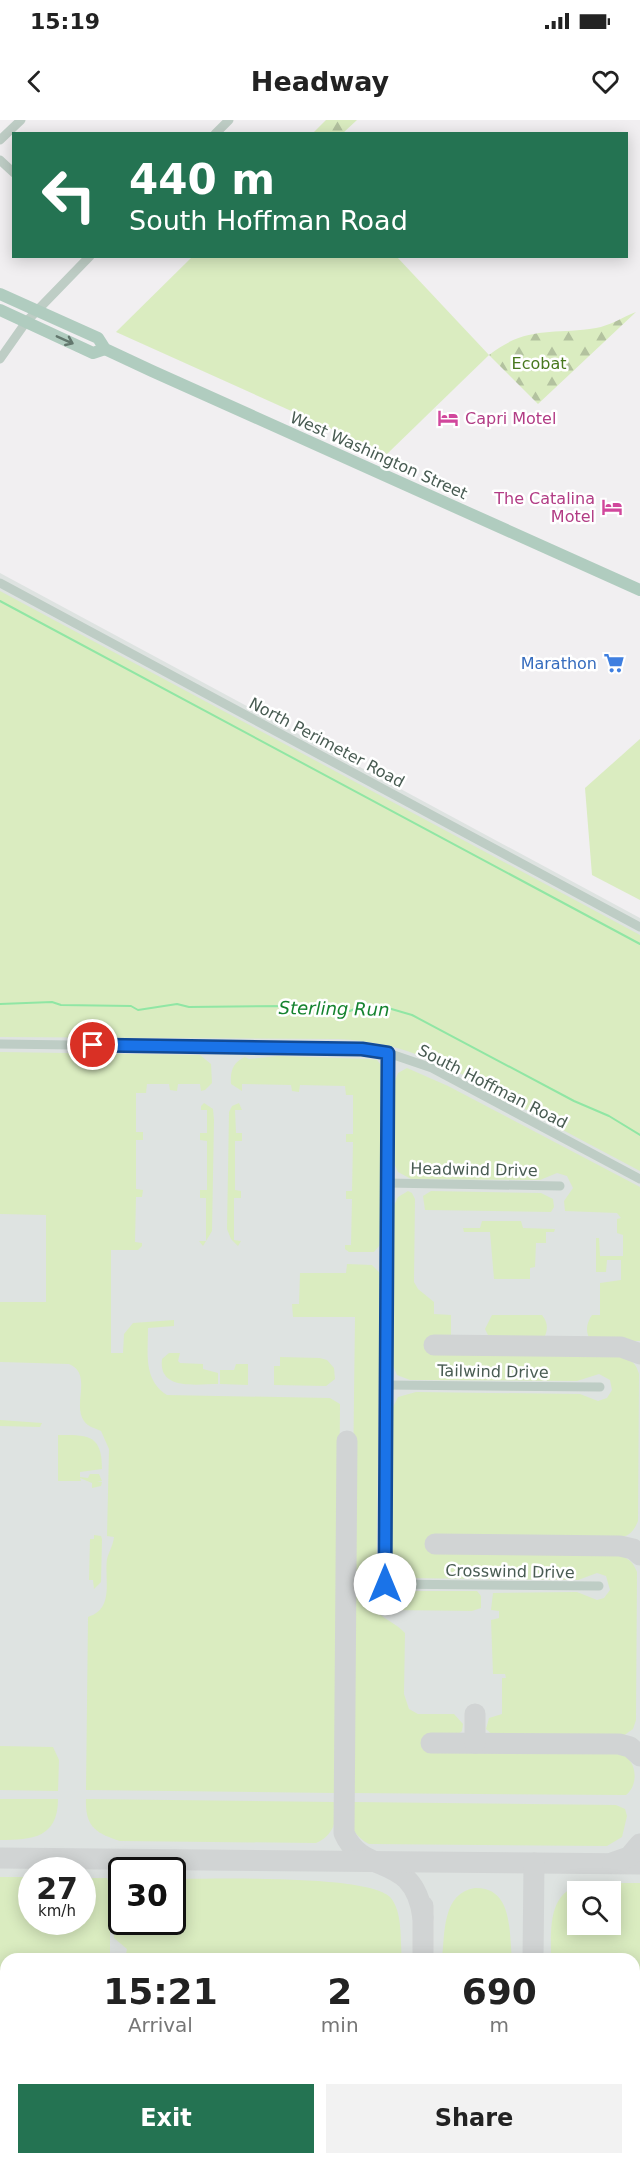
<!DOCTYPE html>
<style>
:root{--surface:#fff;--page:#f2f2f2;--text:#222;--muted:#767676;--accent:#247352}
body{margin:0;font-family:"DejaVu Sans",sans-serif;background:var(--page);color:var(--text);height:100vh;display:flex;flex-direction:column;font-size:22px;white-space:nowrap}
*{box-sizing:border-box;margin:0}
p{font-size:20px;color:var(--muted)}
.icon{flex:none;width:33px;height:33px;fill:none;stroke:currentColor;stroke-width:2;stroke-linecap:round;stroke-linejoin:round}
.map{position:relative;flex:1;overflow:hidden}
.panel{position:absolute;left:0px;top:1833px;width:640px;height:212px;display:flex;flex-direction:column;background:var(--surface);border-radius:18px 18px 0 0;box-shadow:0 3px 15px #0003}
.panel>*{flex:none}
.guide{position:absolute;left:12px;top:12px;width:616px;height:126px;border-radius:0px;box-shadow:0 3px 15px #0003;background:#247352;color:#fff;overflow:hidden}
.tools{position:absolute;left:567px;top:1761px;display:grid;gap:12px}
.tools a{display:grid;place-items:center;width:54px;height:54px;border-radius:0px;background:var(--surface);box-shadow:0 3px 15px #0003;font-size:30px}
.speed{position:absolute;left:18px;top:1737px;display:flex;gap:12px;font-size:30px;font-weight:700;text-align:center}
.speed>*{display:grid;place-content:center;width:78px;height:78px;border-radius:50%;background:var(--surface);box-shadow:0 3px 15px #0003;line-height:1}
.speed small{font-size:15px;font-weight:400}
.speed .limit{border:3px solid #111;border-radius:9px;background:#fff;color:#111}
.pin{position:absolute;display:grid;place-items:center;width:51px;height:51px;color:#fff;margin:-26px;border:3px solid #fff;border-radius:50%;box-shadow:0 2px 6px #0007}
.me{position:absolute;width:66px;margin:-33px;rotate:0deg;stroke-linejoin:round;filter:drop-shadow(0 0 4px #0008)}
.turn{display:flex;align-items:center;gap:21px;height:126px;padding:0 18px;font-size:27px}
.turn .icon{width:78px;height:78px;stroke-width:2.5}
.turn b{display:block;font-size:42px;line-height:51px}
.eta{display:flex;justify-content:space-evenly;align-items:center;height:102px;text-align:center}
.eta b{font-size:36px;font-weight:700;line-height:42px}
.action{display:flex;gap:12px;margin-top:auto;padding:12px 18px}
.action a{flex:1;height:69px;border-radius:0px;background:var(--accent);color:#fff;font-size:24px;font-weight:700;line-height:69px;text-align:center}
.action a+a{background:var(--page);color:var(--text)}
.status{display:flex;justify-content:space-between;align-items:center;height:42px;padding:0 30px;background:var(--surface);direction:ltr}
.status svg{height:16px;fill:currentColor}
header{display:flex;justify-content:space-between;align-items:center;height:78px;padding:0 18px;background:var(--surface);font-size:27px;font-weight:700}
.map>svg:first-child{display:block}
.airport{fill:#dee3e1;fill-rule:evenodd}
.green{fill:#daecc0;fill-rule:evenodd}
.forest{fill:url(#forest-firs)}
.lines{fill:none;stroke-linecap:round;stroke-linejoin:round}
.stream{stroke:#90e6a4;stroke-width:2}
.taxiway{stroke:#d1d4d4;stroke-width:21}
.runway{stroke:#d1d4d4;stroke-width:54}
.minor{stroke:#becdc5;stroke-width:9}
.major{stroke:#b0ccbf;stroke-width:12}
.oneway{stroke:#62776d}
.route-casing{stroke:#114b97;stroke-width:15}
.route{stroke:#1a73e8;stroke-width:10}
.labels{text-anchor:middle;stroke-width:5;stroke-linejoin:round;paint-order:stroke}
.park-label{font-size:16px;fill:#48781e;stroke:#fff}
.hotel-label{font-size:16px;fill:#b23c85;stroke:#fff;text-anchor:start}
.street-label{font-size:16px;fill:#485b52;stroke:#fff}
.shop-label{font-size:16px;fill:#366cbe;stroke:#fff;text-anchor:end}
.water-label{font-size:18px;font-style:italic;fill:#15832f;stroke:#fff}
</style>
<div class="status"><b>15:19</b><svg viewBox="0 0 49 12"><path d="M0 12V9h3v3zM5 12V6h3v6zM10 12V3h3v9zM15 12V0h3v12zM26 1h20v11H26zM47 4h2v5h-2z"/></svg></div>
<header><svg class="icon" aria-label="back" viewBox="0 0 24 24"><path d="M15 5l-7 7 7 7"/></svg>Headway<svg class="icon" aria-label="heart" viewBox="0 0 24 24"><path d="M12 20l-8-8c-3-5 5-10 8-4 3-6 11-1 8 4z"/></svg></header>
<div class="map">
<svg width="640" height="2044" viewBox="0 0 640 2044">
<defs>
<pattern id="forest-firs" width="22" height="20" patternUnits="userSpaceOnUse" patternTransform="scale(1.5)"><rect width="22" height="20" fill="#daecc0"/><path d="M5 1l3.5 6h-7zM16 11l3.5 6h-7z" fill="#b3c29f"/></pattern>
</defs>
<rect width="100%" height="100%" fill="#f1eff1"/>
<path class="airport" d="M0 453 640 798V2044H0ZM32 1750H82V1802H32ZM122 1750H172V1802H122ZM578 1772H610V1804H578ZM6 1839H634V2038H6Z"/>
<g class="green">
<path d="M192 137H397L489 235 387 334 116 212Z"/>
<path d="M0 471 640 815V1051C601 1030 562 1010 523 988 461 953 412 922 338 919L0 917Z"/>
<path d="M640 619V780L592 755 585 668Z"/>
<path d="M0 932 200 935 211 944 212 963 205 970 201 971 200 964H178L177 971 170 970 169 964H147L146 973H136V1012H143V1020H136V1069L143 1070 142 1077H136L135 1122 142 1123V1126L138 1130H111V1233H123L124 1214 133 1203 174 1200V1206L148 1208C148 1233 143 1260 167 1275L330 1278 340 1284 337 1672 334 1673 86 1670 88 1497C115 1489 104 1459 107 1439 109 1431 113 1426 114 1417L107 1416 109 1329 101 1311C95 1308 88 1307 84 1301 72 1284 93 1254 69 1244L0 1242V1182H46V1095L0 1094Z"/>
<path d="M278 936 369 939 377 940 381 945 380 1120 379 1126 374 1132H349L345 1129V1125H351L352 1079H346V1071H352L353 1022H346V1014H353V975H346L345 966 300 965 299 972 292 971 291 965 242 964V971L231 964C230 951 233 942 245 937L249 939Z"/>
<path d="M407 948 448 966 640 1067V1221H591C585 1212 586 1204 592 1195H600V1163L621 1160V1140H607L606 1152H596V1118H599L600 1136H623V1115L617 1113V1099L621 1098 617 1093 565 1091 564 1081 573 1068 567 1056 557 1053 540 1060 411 1059 398 1052 393 1041 394 964 398 953Z"/>
<path d="M204 983 213 989 214 1000 212 1111 203 1126 199 1121H206V1078H200V1070H207V1021L200 1020V1013H207V990H201V986Z"/>
<path d="M239 983 242 990H235L236 1013H242V1021H235V1070L241 1071V1078H234V1120L241 1121 238 1126 231 1119 227 1109 229 992 232 986Z"/>
<path d="M408 1071 412 1073 415 1079 414 1162 418 1169 434 1182V1194L451 1195V1220L433 1219 432 1232 603 1234C619 1238 634 1234 639 1254L638 1401C629 1423 619 1415 601 1420L429 1419 430 1431 601 1432C618 1437 630 1433 637 1452L636 1600 633 1609 623 1616 496 1618 486 1609 489 1598 502 1594V1558H506L505 1554H493L491 1500 499 1498V1491L491 1490 493 1473 577 1472 597 1480 604 1478 610 1470 606 1456 597 1453 578 1460 403 1458 396 1454 390 1445 391 1291 398 1277 416 1272 580 1274 598 1281 607 1278 612 1270 610 1260 599 1254 577 1261 410 1260 397 1255 392 1243 393 1087 398 1077Z"/>
<path d="M431 1071 541 1073 553 1079 554 1087 551 1092 425 1090 423 1076Z"/>
<path d="M482 1101H521L523 1108 555 1109 554 1112H546V1123H536L535 1147 530 1148V1159H494L490 1112H464L463 1108H480Z"/>
<path d="M347 1144 372 1145 380 1153 376 1490C381 1498 396 1503 405 1513L404 1574 409 1589 418 1594H454L463 1604 462 1611 454 1617H428V1630L622 1634C637 1641 639 1665 626 1675L349 1673 355 1197H293L292 1184H299L300 1153H346Z"/>
<path d="M492 1195H542C549 1204 548 1212 542 1221H491L485 1209Z"/>
<path d="M180 1233 178 1241 180 1243 203 1244V1249L218 1253V1264C197 1264 158 1271 162 1239L169 1233Z"/>
<path d="M280 1237 320 1238 327 1240 334 1248 335 1259 326 1266 274 1265V1246H280Z"/>
<path d="M236 1244H248V1265L220 1264V1250H234Z"/>
<path d="M0 1300 42 1303 40 1307 0 1306Z"/>
<path d="M58 1315C88 1315 102 1314 102 1349L80 1352V1357L88 1358 90 1354H99L102 1361H97L102 1362 101 1366 92 1368V1363L80 1358 81 1361H58Z"/>
<path d="M94 1415 101 1416 102 1419 101 1462 94 1469 93 1460H89L90 1419H94Z"/>
<path d="M405 1471H477L481 1476V1488L472 1491 391 1490V1479Z"/>
<path d="M0 1626 53 1627 59 1640 58 1671 0 1670Z"/>
<path d="M0 1679H58C58 1718 32 1720 0 1720Z"/>
<path d="M86 1679 333 1682 337 1683C336 1702 334 1715 316 1723L120 1721C96 1713 85 1707 86 1679Z"/>
<path d="M352 1682 616 1685 625 1689 627 1696 622 1717 607 1726 369 1724C354 1717 343 1698 352 1682Z"/>
<path d="M0 1757H31L32 1802H82L83 1758H107L110 1766V1836L120 1837 122 1839H6V1946L0 1945Z"/>
<path d="M118 1758H121L122 1802H172L173 1759C210 1759 368 1754 390 1777 403 1791 400 1821 402 1839H125L127 1829 114 1818V1762Z"/>
<path d="M589 1763H640V1944H635L634 1839H551C551 1807 547 1768 589 1763ZM578 1772H610V1804H578Z"/>
<path d="M475 1768C513 1767 509 1812 512 1839H442C445 1813 442 1773 475 1768Z"/>
<path d="M0 2010H6V2038H286L289 2044H0Z"/>
<path d="M635 2025H640V2044H553V2039L634 2038Z"/>
<path d="M309 2038 394 2039 396 2044H309Z"/>
<path d="M447 2039H503L506 2044H445Z"/>
</g>
<g class="forest">
<path d="M326 0H357L343 13H313Z"/>
<path d="M636 192 538 284 489 235C527 205 553 215 596 208 609 206 623 197 636 192Z"/>
</g>
<g class="lines">
<g class="stream">
<path d="M0 481 640 824"/>
<path d="M0 884 52 882 61 885 131 886 138 890 177 884 189 887 289 886 350 891 361 886 388 888 412 895 574 981 609 996 640 1015"/>
</g>
<g class="taxiway">
<path d="M434 1225 621 1227 640 1234"/>
<path d="M347 1321 344 1713C363 1758 414 1730 423 1798"/>
<path d="M435 1424 620 1426 633 1429 640 1435"/>
<path d="M431 1623 619 1624 630 1627 640 1636"/>
<path d="M475 1623V1594"/>
<path d="M0 1738 640 1744"/>
<path d="M612 1743 629 1737 640 1724"/>
<path d="M423 1839V1786"/>
<path d="M533 1839 534 1743"/>
<path d="M418 2038 419 2044"/>
<path d="M528 2038 529 2044"/>
</g>
<path class="runway" d="M0 1978H6"/>
<g class="minor">
<path d="M215 14 229 0"/>
<path d="M0 20 21 0"/>
<path d="M0 40 14 53"/>
<path d="M0 239 26 202 90 136"/>
<path d="M0 463 640 807"/>
<path d="M0 924 362 929 388 933 432 948 640 1059"/>
<path d="M388 933 385 1464 599 1466"/>
<path d="M387 1063 560 1066"/>
<path d="M386 1265 600 1267"/>
</g>
<g class="major">
<path d="M0 174 98 218 105 229 152 251 640 470"/>
<path d="M0 190 93 233 105 229"/>
</g>
</g>
<defs><path id="oneway-shaft" d="M-6 0H5M1.5-3L5.5 0L1.5 3" fill="none" stroke-width="1.6" stroke-linecap="round" stroke-linejoin="round" transform="scale(1.5)"/></defs>
<use class="oneway" href="#oneway-shaft" transform="translate(65 220) rotate(24)"/>
<g class="lines">
<g class="route-casing">
<path id="route" d="M93 925 362 929 388 933 385 1464"/>
</g>
<use href="#route" class="route"/>
</g>
<defs>
<g id="hotel-bare" transform="scale(1.62)"><path d="M-6-4.5h1.5V1H6V5H4.5V3h-9V5H-6ZM-4 0a1.8 1.8 0 1 1 3.6 0ZM.5 0V-2.5h3Q6-2.5 6 0Z" fill="#d1479c" stroke="#fff" stroke-width="2.5" paint-order="stroke"/></g>
<g id="supermarket-bare" transform="scale(1.62)"><path d="M-6-5.5h2.5l.6 2H6L4.5 2H-2.5L-4.4-4H-6ZM-1.5 3.2a1.3 1.3 0 1 0 .1 0ZM3 3.2a1.3 1.3 0 1 0 .1 0Z" fill="#3f7fe0" stroke="#fff" stroke-width="2.5" paint-order="stroke"/></g>
</defs>
<g fill-rule="evenodd">
<use href="#hotel-bare" x="448" y="298"/>
<use href="#hotel-bare" x="612" y="387"/>
<use href="#supermarket-bare" x="614" y="543"/>
</g>
<g class="labels">
<g class="park-label">
<text x="539" y="249">Ecobat</text>
</g>
<g class="hotel-label">
<text x="465" y="304">Capri Motel</text>
<text x="595" y="384" text-anchor="end">The Catalina<tspan x="595" dy="18">Motel</tspan></text>
</g>
<g class="street-label">
<text transform="translate(379 335) rotate(24)" y="6">West Washington Street</text>
<text transform="translate(327 622) rotate(28)" y="6">North Perimeter Road</text>
<text transform="translate(493 966) rotate(27)" y="6">South Hoffman Road</text>
<text transform="translate(474 1049) rotate(1)" y="6">Headwind Drive</text>
<text transform="translate(493 1251) rotate(1)" y="6">Tailwind Drive</text>
<text transform="translate(510 1451) rotate(1)" y="6">Crosswind Drive</text>
</g>
<g class="shop-label">
<text x="597" y="549">Marathon</text>
</g>
<g class="water-label">
<text transform="translate(334 889) rotate(1)" y="6">Sterling Run</text>
</g>
</g>
</svg>
<div class="tools">
<a><svg class="icon" aria-label="search" viewBox="0 0 24 24"><circle cx="10" cy="10" r="6"/><path d="M15 15l6 6"/></svg></a>
</div>
<div class="speed"><div>27<small>km/h</small></div><div class="limit">30</div></div>
<div class="pin" style="left:93px;top:925px;background:#d93025"><svg class="icon" aria-label="arrive" viewBox="0 0 24 24"><path d="M6 21V4h12l-3 4 3 4H6"/></svg></div>
<svg class="me" style="left:385px;top:1464px" viewBox="-20 -20 40 40"><circle r="19" fill="#fff"/><path d="M0-13L10 11 0 6-10 11z" fill="#1a73e8"/></svg>
<div class="guide">
<div class="turn"><svg class="icon" aria-label="left" viewBox="0 0 24 24"><path d="M17 20v-9H6M10 6l-5 5 5 5"/></svg><div><b>440 m</b>South Hoffman Road</div></div>
</div>
<section class="panel">
<div class="eta">
<div><b>15:21</b><p>Arrival</p></div>
<div><b>2</b><p>min</p></div>
<div><b>690</b><p>m</p></div>
</div>
<div class="action"><a>Exit</a><a>Share</a></div>
</section>
</div>
